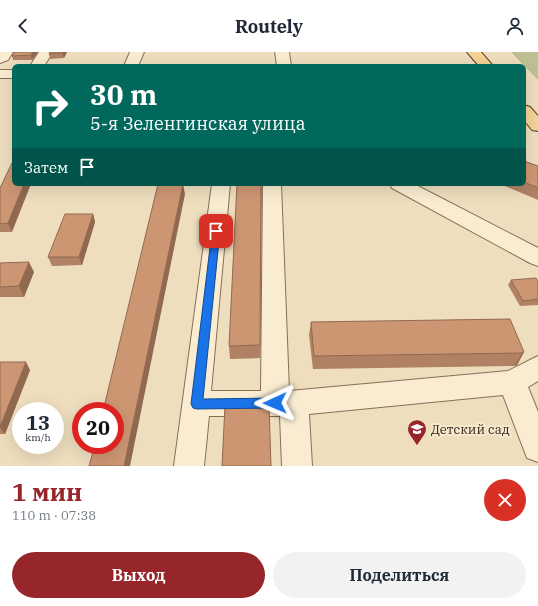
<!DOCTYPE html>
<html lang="ru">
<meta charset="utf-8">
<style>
:root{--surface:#fff;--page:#f2f2f3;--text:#1f2937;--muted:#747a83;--accent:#96262a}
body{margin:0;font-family:"IBM Plex Serif",serif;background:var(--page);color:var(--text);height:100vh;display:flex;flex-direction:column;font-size:15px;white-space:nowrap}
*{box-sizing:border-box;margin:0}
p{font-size:13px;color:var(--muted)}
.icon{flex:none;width:22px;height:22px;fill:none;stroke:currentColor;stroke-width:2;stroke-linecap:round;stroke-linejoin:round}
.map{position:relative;height:414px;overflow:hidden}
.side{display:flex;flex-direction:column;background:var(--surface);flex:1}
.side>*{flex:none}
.hud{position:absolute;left:12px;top:12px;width:514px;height:122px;border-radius:6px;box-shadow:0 4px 16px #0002;background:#00695c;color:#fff;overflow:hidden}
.speed{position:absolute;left:12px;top:350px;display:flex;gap:8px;font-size:20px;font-weight:700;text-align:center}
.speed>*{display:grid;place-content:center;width:52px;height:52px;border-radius:50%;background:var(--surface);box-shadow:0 4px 16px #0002;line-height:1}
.speed small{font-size:10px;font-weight:400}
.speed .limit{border:6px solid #d22;background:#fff;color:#111}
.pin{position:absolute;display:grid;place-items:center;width:34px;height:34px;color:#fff;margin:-17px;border-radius:8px;box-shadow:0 2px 6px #0006}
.me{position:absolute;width:44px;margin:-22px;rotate:269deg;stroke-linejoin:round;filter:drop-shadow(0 0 3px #0008)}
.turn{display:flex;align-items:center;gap:14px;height:84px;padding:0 12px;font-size:18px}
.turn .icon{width:52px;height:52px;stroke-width:2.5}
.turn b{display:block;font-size:28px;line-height:34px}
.then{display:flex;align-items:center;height:38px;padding:0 12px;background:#0003;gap:8px;font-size:15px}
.round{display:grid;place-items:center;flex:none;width:42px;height:42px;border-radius:21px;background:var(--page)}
.headline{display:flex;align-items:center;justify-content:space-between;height:68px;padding:0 12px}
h1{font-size:24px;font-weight:700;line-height:30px;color:var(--accent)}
.cta{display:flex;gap:8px;margin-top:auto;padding:8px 12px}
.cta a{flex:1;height:46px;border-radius:24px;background:var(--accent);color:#fff;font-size:16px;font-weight:700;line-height:46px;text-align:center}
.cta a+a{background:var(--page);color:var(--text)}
header{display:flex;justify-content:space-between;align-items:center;height:52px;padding:0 12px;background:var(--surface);font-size:18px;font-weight:700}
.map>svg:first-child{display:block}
.cemetery{fill:#bcc092}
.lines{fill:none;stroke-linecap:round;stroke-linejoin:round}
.minor-casing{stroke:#866f57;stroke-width:2}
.major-casing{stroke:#543d2b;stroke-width:2}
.minor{fill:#f9ecd1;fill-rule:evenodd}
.major{fill:#f3d294;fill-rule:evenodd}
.wall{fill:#b08163}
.shaded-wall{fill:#906950}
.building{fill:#cd9673;stroke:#906950}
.route{fill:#1a73e8;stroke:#114b97}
.labels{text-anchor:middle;stroke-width:4;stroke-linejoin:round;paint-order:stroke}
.near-poi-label{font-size:13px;fill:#35271c;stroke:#f6e9cd;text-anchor:start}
</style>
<header><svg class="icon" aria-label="back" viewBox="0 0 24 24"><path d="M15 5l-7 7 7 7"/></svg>Routely<svg class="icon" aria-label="person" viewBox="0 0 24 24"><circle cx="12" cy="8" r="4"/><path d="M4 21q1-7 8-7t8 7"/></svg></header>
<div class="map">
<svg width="538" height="414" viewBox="0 0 538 414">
<rect width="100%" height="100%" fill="#eedebe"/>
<path class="cemetery" d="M511 0H538V28Z"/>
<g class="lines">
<g class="minor-casing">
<g id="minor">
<path d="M0 0H13L8 8 0 11Z"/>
<path d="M39 0H53L44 14H30Z"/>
<path d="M130 0H144L138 14H124Z"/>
<path d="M275 0H289L291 14H277Z"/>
<rect x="0" y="18" width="14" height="8"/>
<path d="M212 132H230L211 339H261L263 132H281L289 339 508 319 538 304V329L528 335 538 360V410L527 406 503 343 309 362 312 414H282L280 364H209L204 414H174Z"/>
<path d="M390 132H414L538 196V214L530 211 392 136Z"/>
</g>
</g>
<g class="major-casing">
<g id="major">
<path d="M467 0H481L493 14H479Z"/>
<path d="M524 53 530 55 538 64V79L532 78 524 68Z"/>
</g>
</g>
<use href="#minor" class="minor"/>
<use href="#major" class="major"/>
</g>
<g class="wall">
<path d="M38 0 32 8H13L12 4Z"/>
<path d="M50 0H67L64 6 50 7 49 2Z"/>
<path d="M524 109 538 114V148L500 132H524Z"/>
<path d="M262 132 260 306 230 307 229 294Z"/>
<path d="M0 136 12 180H0Z"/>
<path d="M93 162 95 170 82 213 52 214 48 205Z"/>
<path d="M0 211 34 220 24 245H0Z"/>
<path d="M511 228 538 229V253L520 254 508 233Z"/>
<path d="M311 270 524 300 517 313 515 314 313 317 309 283Z"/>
<path d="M0 310 30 318 5 382H0Z"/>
</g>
<g class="shaded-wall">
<path d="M33 0H38L32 8 31 3Z"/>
<path d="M63 0H67L64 6 62 1Z"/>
<path d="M24 132H31L12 180 8 171Z"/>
<path d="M183 132 185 142 130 414H124Z"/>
<path d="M262 132 260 306V293Z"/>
<path d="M93 162 95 170 82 213 79 205Z"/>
<path d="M29 210 34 220 24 245 19 234Z"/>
<path d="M524 300 517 313 515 314 522 301Z"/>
<path d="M26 310 30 318 5 382 0 375Z"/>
</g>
<g class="building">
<path d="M14 0H33L31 3 12 4Z"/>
<path d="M50 0H63L62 1 49 2Z"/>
<path d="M524 109 538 114V136L524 130Z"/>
<path d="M12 111H14V132H24L8 171 0 172V136Z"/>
<path d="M158 132H183L124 414H89L95 393H115V359H103Z"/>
<path d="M237 132H261L260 293 229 294Z"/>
<path d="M65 162H93L79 205H48Z"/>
<path d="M29 210 19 234 0 235V211Z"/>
<path d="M536 226 538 229V247L523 249 511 228Z"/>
<path d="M510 267 524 300 522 301 314 304 311 270Z"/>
<path d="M0 310H26L0 375Z"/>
<path d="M225 353H269L271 414H222Z"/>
</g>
<path class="route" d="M216 176 220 179 203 347 275 346 279 347 281 351 279 355 275 356 197 357 193 356 191 352 212 179Z"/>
<defs>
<g id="school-pin" transform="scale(1)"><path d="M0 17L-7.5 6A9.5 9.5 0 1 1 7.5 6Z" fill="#96262a" stroke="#f6e9cd"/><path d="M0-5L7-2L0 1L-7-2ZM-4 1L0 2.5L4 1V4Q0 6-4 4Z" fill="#fff"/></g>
</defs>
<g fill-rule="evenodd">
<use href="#school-pin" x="417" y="377"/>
</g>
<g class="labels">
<g class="near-poi-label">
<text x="431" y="382">Детский сад</text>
</g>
</g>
</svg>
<div class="speed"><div>13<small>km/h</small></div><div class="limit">20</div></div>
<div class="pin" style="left:216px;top:179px;background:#d93025"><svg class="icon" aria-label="arrive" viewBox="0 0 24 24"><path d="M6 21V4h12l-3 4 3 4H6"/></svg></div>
<svg class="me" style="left:275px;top:351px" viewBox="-20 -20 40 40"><path d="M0-17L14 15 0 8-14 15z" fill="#1a73e8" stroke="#fff" stroke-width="4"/></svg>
<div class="hud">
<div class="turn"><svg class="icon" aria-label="right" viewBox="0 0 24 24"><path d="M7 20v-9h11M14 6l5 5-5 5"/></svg><div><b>30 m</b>5-я Зеленгинская улица</div></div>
<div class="then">Затем<svg class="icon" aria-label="arrive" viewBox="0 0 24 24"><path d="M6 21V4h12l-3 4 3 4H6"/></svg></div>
</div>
</div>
<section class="side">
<div class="headline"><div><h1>1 мин</h1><p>110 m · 07:38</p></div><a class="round" style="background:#d93025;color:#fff"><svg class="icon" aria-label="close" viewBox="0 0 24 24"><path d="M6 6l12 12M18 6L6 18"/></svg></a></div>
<div class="cta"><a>Выход</a><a>Поделиться</a></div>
</section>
